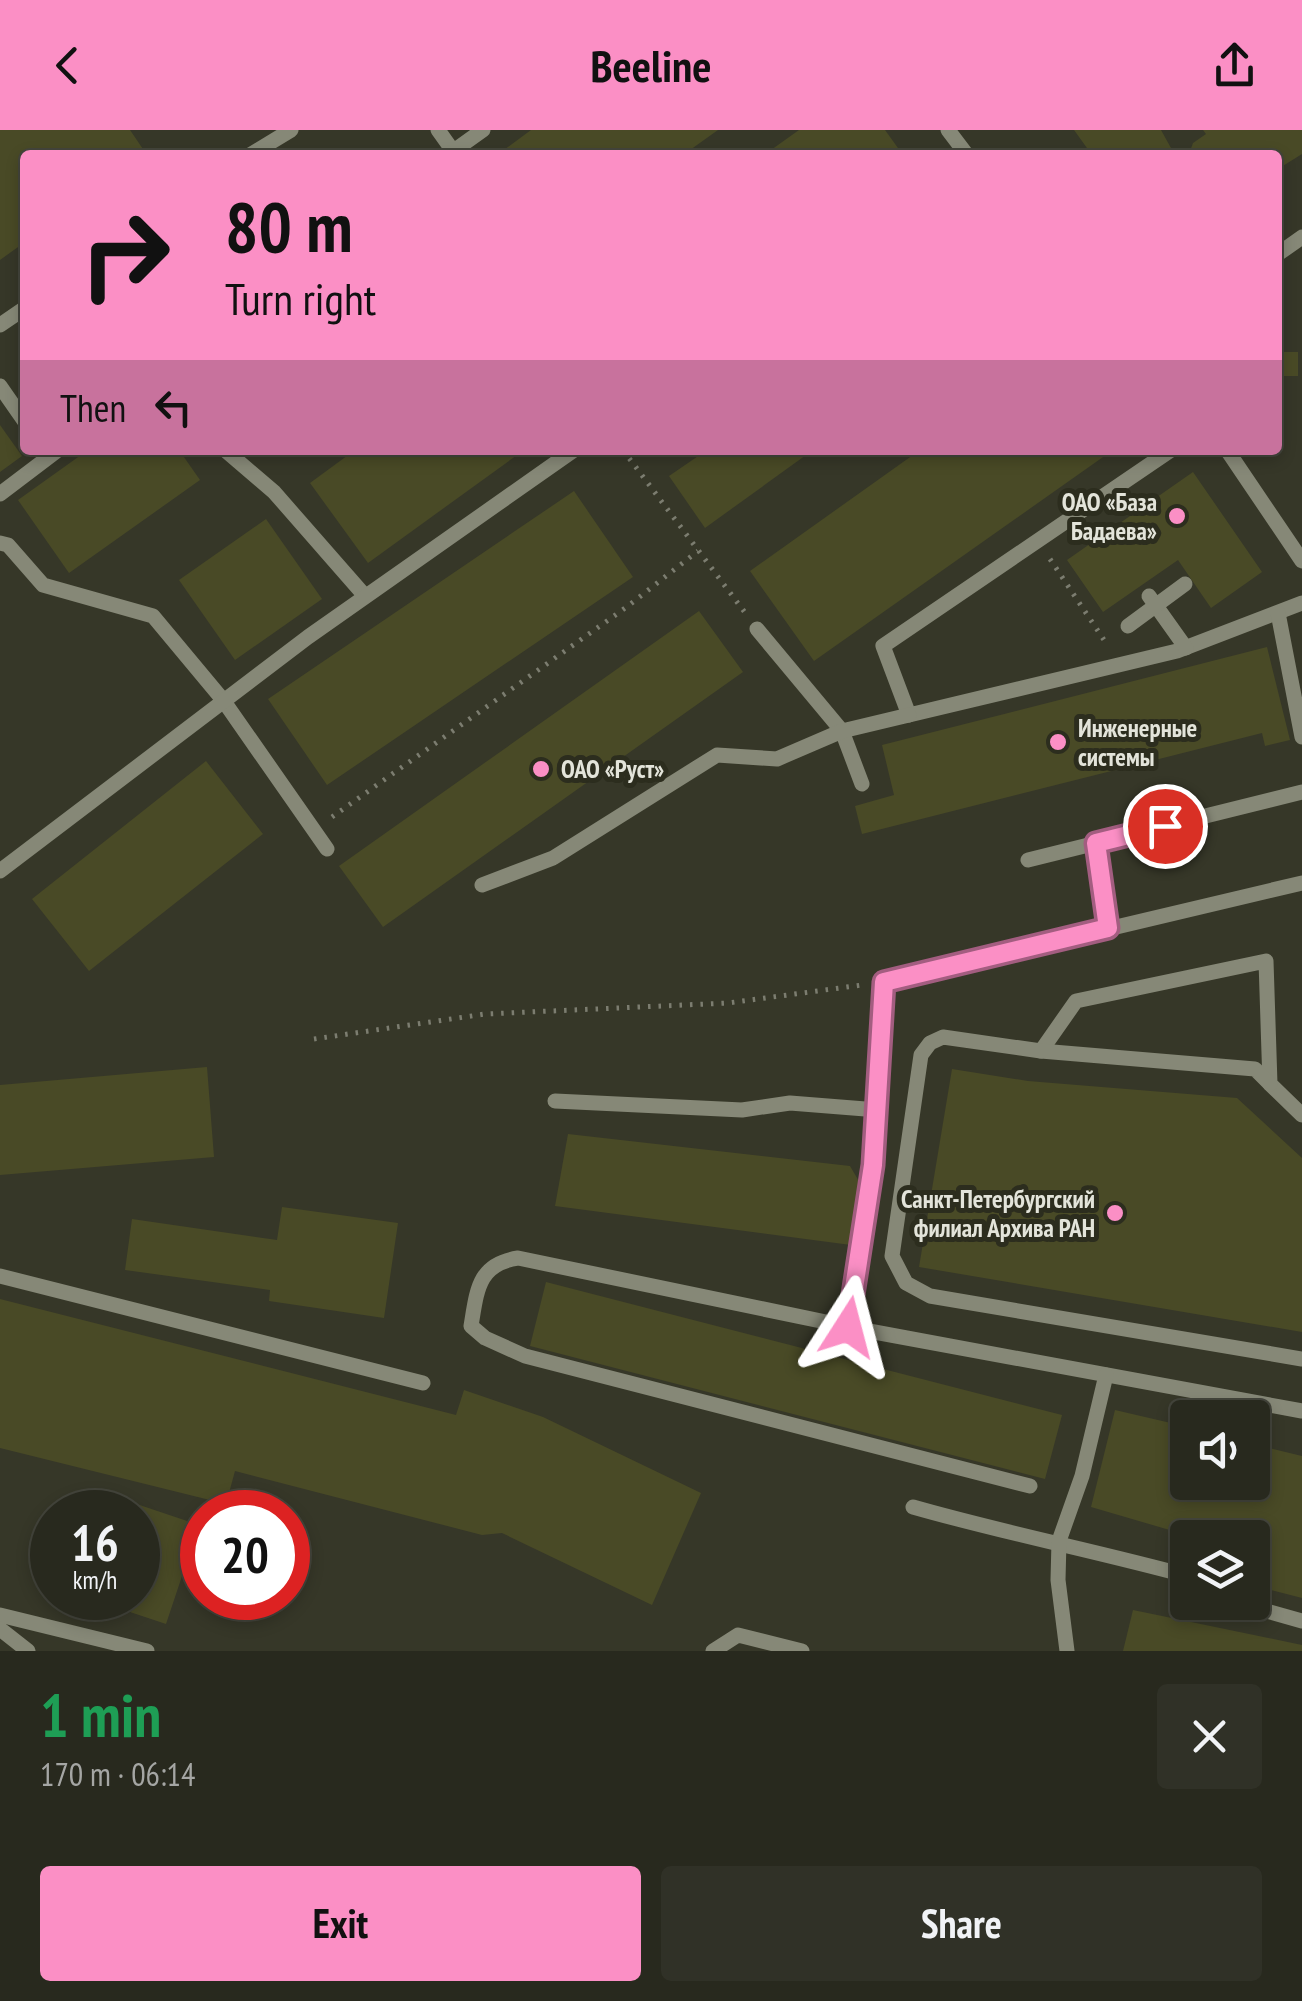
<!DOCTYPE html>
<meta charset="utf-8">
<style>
:root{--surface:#28291e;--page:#303127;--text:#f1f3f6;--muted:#a5a6a4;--line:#44453c;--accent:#fb8fc5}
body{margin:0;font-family:"PT Sans Narrow",sans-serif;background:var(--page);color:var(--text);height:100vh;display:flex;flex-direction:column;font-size:38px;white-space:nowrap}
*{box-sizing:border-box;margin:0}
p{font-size:32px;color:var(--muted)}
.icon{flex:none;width:55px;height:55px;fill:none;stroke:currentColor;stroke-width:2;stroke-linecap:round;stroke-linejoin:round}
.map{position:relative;height:1521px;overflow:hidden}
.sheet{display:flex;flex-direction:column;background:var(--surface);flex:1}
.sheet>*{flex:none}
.guide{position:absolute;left:20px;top:20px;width:1262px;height:305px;border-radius:10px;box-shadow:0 5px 15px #0003,0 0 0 2px var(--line);background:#fb8fc5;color:#111;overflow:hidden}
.fabs{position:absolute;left:1170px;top:1270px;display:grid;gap:20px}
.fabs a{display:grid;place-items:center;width:100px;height:100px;border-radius:10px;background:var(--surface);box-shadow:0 5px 15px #0003,0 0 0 2px var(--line);font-size:50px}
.speed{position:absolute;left:30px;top:1360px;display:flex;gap:20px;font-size:50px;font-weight:700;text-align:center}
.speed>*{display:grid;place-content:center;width:130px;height:130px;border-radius:50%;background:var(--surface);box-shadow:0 5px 15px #0003,0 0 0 2px var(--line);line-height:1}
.speed small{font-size:25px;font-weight:400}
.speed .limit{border:15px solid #d22;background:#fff;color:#111}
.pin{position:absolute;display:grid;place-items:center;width:85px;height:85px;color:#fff;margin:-42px;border:5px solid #fff;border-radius:50%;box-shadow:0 2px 10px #0007}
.me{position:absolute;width:110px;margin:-55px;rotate:9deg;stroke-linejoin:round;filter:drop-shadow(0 0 8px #0008)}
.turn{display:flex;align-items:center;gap:35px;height:210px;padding:0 40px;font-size:45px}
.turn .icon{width:130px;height:130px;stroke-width:2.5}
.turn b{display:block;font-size:70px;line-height:85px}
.then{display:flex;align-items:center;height:95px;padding:0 40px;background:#0003;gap:20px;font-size:38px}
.round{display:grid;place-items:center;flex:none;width:105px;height:105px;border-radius:10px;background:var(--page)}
.head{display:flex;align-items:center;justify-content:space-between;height:170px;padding:0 40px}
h1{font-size:60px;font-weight:600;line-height:75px;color:#1e9e55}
.action{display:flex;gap:20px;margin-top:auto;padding:20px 40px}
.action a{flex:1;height:115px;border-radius:10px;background:var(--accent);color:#111;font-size:40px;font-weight:600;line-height:115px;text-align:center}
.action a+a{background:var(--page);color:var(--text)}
header{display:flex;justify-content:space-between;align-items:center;height:130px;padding:0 40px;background:var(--accent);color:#111;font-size:45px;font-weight:600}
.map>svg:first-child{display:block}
.building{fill:#494a26}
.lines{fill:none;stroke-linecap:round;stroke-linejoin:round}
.path{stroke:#7c7d70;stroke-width:5;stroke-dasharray:2.5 8;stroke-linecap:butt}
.service{stroke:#868877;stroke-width:15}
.route-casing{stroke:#a35d80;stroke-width:25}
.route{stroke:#fb8fc5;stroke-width:18}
.poi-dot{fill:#fb8fc5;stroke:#2c2d1e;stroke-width:4}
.labels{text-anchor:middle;stroke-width:10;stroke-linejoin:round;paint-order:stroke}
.poi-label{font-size:25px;font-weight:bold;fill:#e3e4da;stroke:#2c2d1e;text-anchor:end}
</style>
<header><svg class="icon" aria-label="back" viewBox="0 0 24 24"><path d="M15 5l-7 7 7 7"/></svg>Beeline<svg class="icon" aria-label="share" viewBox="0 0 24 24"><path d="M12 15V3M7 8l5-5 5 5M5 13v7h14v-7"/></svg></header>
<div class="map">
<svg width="1302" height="1521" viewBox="0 0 1302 1521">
<rect width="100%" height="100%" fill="#363728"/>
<g class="building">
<path d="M0 0H130L147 25H25V112L0 130Z"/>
<path d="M531 0H718L683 25H497Z"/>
<path d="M799 0H885L903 25H764Z"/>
<path d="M1074 0H1161L1171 18 1189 24 1193 13 1206 4 1203 0H1302V24L1278 39V25H1092Z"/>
<rect x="1278" y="222" width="20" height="24"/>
<path d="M0 295 22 326 0 342Z"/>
<path d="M88 320H179L200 350 69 443 18 370Z"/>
<path d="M355 320H524L368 433 310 353Z"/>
<path d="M707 320H813L705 398 669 346Z"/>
<path d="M920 320H1113L814 531 750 441Z"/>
<path d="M1193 342 1262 442 1211 478 1178 430 1103 482 1067 430Z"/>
<path d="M574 361 633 447 327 655 268 569Z"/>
<path d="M266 389 322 469 235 530 179 450Z"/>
<path d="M699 481 743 542 383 797 339 736Z"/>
<path d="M1267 517 1290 610 1265 616 1262 603 862 704 855 676 894 665 882 615Z"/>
<path d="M206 631 263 704 89 841 32 769Z"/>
<path d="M207 937 214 1027 0 1045V955Z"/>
<path d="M952 939 1028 951 1237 968 1302 1028V1202L919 1137Z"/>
<path d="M568 1004 850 1036 860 1053 851 1115 555 1076Z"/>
<path d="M282 1077 398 1093 384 1188 269 1171 270 1160 125 1140 132 1089 277 1110Z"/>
<path d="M546 1152 1062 1285 1045 1349 530 1216Z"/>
<path d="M0 1169 456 1285 464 1260 543 1287 701 1363 652 1475 502 1403 482 1405 235 1341 226 1374 0 1318Z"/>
<path d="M1115 1280 1188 1297V1352H1252V1314L1302 1326V1468L1252 1455V1408H1197L1091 1377Z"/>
<path d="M98 1361 199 1395 166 1494 88 1468H138V1382H91Z"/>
<path d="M1133 1480 1302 1515V1521H1123Z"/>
</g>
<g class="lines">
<g class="path">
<path d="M623 320 746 484"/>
<path d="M1050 429 1108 516"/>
<path d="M332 687 628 476 698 421"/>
<path d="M314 909 485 884 728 873 862 855"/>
</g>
<g class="service">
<path d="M438 0 453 21"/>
<path d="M948 0 967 25"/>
<path d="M250 25 291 0"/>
<path d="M448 25 483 0"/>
<path d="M1278 124 1302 107"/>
<path d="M0 195 25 178"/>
<path d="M0 256 25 292"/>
<path d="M225 320 274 362 365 466"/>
<path d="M1171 320 883 516 909 585 1177 521 1302 473"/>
<path d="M1227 320 1302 431"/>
<path d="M0 364 58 320"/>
<path d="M0 413 8 415 43 455 153 486 223 570 327 719"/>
<path d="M1149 466 1186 518"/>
<path d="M1278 483 1302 607"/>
<path d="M1128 496 1185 454"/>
<path d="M757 499 842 601 862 654"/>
<path d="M1096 713 1108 798"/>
<path d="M1028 730 1302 662"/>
<path d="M0 741 308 507 574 320"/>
<path d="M482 755 553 728 717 625 777 629 842 601 909 585"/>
<path d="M1041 921 1076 871 1266 831 1270 954 1302 985"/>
<path d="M1270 954 1255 939 1041 921 943 907 930 913 921 925 892 1126 906 1153 930 1166 1302 1229"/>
<path d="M555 971 742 980 790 973 878 980"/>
<path d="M0 1146 423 1253"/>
<path d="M849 1197 873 1035 884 852 1302 753"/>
<path d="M1030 1356 525 1226 485 1208 471 1196C477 1160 478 1134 518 1128L869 1201 1302 1281"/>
<path d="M913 1377C1004 1403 1096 1421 1188 1446"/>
<path d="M1235 1472 1302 1491"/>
<path d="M0 1485 147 1521"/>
<path d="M0 1499 28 1521"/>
<path d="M713 1521 738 1505 802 1521"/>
<path d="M1067 1521 1058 1450 1059 1411 1082 1346 1106 1245"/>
</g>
</g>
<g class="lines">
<g class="route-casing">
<path id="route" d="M848 1197 873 1035 884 852 1108 798 1096 713 1165 696"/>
</g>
<use href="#route" class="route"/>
</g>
<g class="poi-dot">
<circle cx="1177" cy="386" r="10"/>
<circle cx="1058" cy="612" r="10"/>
<circle cx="541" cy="639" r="10"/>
<circle cx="1115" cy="1083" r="10"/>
</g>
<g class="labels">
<g class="poi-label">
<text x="1157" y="381">ОАО «База<tspan x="1157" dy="29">Бадаева»</tspan></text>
<text x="1078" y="607" text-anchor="start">Инженерные<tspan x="1078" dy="29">системы</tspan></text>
<text x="561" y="648" text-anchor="start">ОАО «Руст»</text>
<text x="1095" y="1078">Санкт-Петербургский<tspan x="1095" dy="29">филиал Архива РАН</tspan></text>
</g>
</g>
</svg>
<div class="fabs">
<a><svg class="icon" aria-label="sound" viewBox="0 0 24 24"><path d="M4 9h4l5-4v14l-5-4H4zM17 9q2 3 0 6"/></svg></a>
<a><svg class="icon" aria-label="layers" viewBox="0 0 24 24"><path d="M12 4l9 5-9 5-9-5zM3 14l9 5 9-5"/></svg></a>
</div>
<div class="speed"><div>16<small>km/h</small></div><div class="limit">20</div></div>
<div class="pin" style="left:1165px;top:696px;background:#d93025"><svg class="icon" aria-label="arrive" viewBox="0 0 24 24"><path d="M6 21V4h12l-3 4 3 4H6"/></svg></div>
<svg class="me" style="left:848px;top:1197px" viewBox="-20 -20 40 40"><path d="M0-17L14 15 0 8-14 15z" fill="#fb8fc5" stroke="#fff" stroke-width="4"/></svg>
<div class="guide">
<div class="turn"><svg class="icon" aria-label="right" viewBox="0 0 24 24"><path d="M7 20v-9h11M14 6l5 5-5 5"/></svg><div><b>80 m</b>Turn right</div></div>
<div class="then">Then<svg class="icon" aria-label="left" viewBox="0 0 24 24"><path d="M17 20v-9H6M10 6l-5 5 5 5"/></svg></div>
</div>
</div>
<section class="sheet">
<div class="head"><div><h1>1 min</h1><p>170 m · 06:14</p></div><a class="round"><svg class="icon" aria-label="close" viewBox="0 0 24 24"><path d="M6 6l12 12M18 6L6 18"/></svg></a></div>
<div class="action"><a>Exit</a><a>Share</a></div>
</section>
